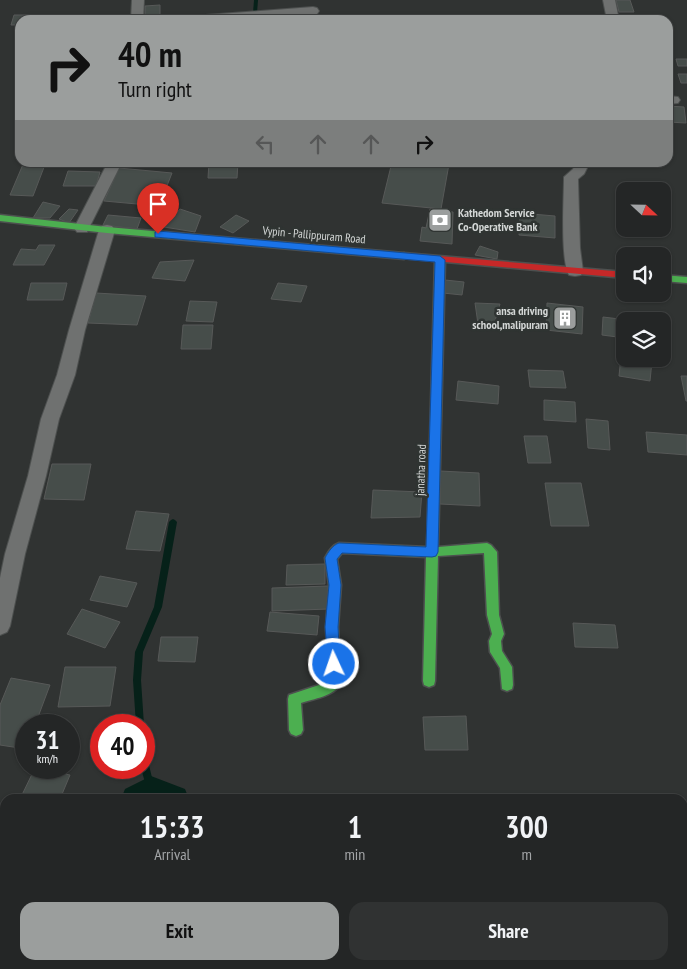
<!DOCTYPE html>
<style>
:root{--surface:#242626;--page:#303232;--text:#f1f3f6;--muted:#a3a5a7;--line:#414343;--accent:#9b9e9d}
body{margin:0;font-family:"PT Sans Narrow",sans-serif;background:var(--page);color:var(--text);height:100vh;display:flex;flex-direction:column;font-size:19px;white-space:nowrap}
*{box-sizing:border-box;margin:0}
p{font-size:16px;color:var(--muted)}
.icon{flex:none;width:28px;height:28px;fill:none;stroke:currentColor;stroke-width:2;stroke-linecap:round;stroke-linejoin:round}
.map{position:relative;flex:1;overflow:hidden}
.side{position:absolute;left:0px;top:794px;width:688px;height:176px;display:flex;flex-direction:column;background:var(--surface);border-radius:15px 15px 0 0;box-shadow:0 1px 4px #0004,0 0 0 1px var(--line)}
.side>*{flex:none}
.hud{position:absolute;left:15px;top:15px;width:658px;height:152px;border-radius:15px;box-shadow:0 1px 4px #0004,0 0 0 1px var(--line);background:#9b9e9d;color:#111;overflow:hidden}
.needle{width:32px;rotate:112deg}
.buttons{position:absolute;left:616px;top:182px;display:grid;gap:10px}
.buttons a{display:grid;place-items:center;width:55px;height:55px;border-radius:10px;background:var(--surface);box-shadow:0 1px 4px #0004,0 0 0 1px var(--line);font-size:25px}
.speed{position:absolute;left:15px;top:714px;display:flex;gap:10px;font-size:25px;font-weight:700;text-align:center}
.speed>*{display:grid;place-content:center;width:65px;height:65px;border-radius:50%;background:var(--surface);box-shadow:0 1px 4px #0004,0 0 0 1px var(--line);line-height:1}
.speed small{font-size:12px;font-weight:400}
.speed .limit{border:8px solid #d22;background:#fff;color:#111}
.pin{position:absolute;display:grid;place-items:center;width:42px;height:42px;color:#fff;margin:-51px -21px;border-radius:50% 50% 50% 0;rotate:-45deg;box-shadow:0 0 5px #0007}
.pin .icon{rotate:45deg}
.me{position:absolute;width:55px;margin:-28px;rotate:357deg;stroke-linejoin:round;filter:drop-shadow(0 0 4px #0008)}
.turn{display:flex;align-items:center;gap:18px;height:105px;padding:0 20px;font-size:22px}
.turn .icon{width:65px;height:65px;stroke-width:2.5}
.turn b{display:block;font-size:35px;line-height:42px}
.lanes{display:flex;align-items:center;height:48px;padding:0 20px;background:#0003;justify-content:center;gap:25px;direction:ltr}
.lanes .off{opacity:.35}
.eta{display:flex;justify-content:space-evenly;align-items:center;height:85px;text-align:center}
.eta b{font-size:30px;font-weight:700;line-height:35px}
.primary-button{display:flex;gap:10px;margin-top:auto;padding:10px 20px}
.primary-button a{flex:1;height:58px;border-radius:15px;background:var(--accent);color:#111;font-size:20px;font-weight:700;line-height:58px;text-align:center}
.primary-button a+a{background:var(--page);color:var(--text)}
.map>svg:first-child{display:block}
.water{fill:#062119}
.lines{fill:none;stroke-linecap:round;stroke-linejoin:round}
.stream{fill:#062119;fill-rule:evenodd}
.canal{fill:#062119;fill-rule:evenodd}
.building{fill:#464d4a;stroke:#575958}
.street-casing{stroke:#4d504f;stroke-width:2}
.fast-casing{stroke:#4d504f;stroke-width:3}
.jam-casing{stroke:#4d504f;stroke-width:3}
.street{fill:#6f7170;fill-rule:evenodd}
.fast{fill:#4caf50;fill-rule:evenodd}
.jam{fill:#c62828;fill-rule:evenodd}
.route{fill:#1a73e8;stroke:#114b97}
.labels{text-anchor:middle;stroke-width:5;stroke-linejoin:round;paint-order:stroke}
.poi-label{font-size:12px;font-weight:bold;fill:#d4d7d6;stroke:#2f3432;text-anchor:start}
.street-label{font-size:12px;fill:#d4d7d6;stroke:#2f3432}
</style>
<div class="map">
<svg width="687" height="969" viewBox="0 0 687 969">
<rect width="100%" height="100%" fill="#303332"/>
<g class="water">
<path d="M687 851V969H172L173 965H682V852Z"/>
<path d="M30 965H137L136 969H27Z"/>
</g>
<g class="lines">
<g class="stream">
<path d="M254 0H258L257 13 255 14 253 13Z"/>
<path d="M173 519 175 520 177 522 162 607 143 652 141 680 144 725H136L133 680 135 652 154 607 169 522 171 520Z"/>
<path d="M144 757 147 758 148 761 155 790 154 793 151 794 148 793 147 790 141 768H144Z"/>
</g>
<g class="canal">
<path d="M151 776 185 789 189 799H121L125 789Z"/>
<rect x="682" y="821" width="5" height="30"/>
<path d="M5 927V963L0 965V929Z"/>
</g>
</g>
<g class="building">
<path d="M616 0H630L634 12H619Z"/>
<path d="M160 5V15L145 16V6Z"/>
<path d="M14 15H49L48 20H20V25H11Z"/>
<path d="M638 17H666L667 20H639Z"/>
<path d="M676 59H687V66H678Z"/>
<path d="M678 74H687V83H681Z"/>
<path d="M668 106 684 107 686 123 668 122Z"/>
<path d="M24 162H46L33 196 10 195Z"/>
<path d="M209 162H238L237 178H208Z"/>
<path d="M392 162 449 164 441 209 382 203Z"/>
<path d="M119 168 172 173 159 206 104 201Z"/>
<path d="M68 171 100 172 96 186H63Z"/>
<path d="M43 202 60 206 50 218H33Z"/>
<path d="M69 209 78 210 69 223 59 219Z"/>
<path d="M180 209 201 216 195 232 164 227Z"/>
<path d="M430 209 453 212 452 244 420 241 422 227 426 228Z"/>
<path d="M520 213 555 216V238L519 235Z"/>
<path d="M108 215 141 218 137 229 103 225Z"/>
<path d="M236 215 249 221 233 233 220 227Z"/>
<path d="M39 245H55L44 265H13L21 249 36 250Z"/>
<path d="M480 246 498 252 497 259 475 255Z"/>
<path d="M194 260 185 281 152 278 160 262Z"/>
<path d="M445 280 464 282 462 295 443 293Z"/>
<path d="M31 283H67L63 300H27Z"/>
<path d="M278 283 307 286 301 302 271 299Z"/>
<path d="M96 293 146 296 137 325 88 323Z"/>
<path d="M190 301 217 302 213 322 186 321Z"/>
<path d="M475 303 500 304 495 321 478 324Z"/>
<path d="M547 303 583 307 582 334 546 330Z"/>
<path d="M603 317 636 321H625V338L602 335Z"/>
<path d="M183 325H213L211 349H181Z"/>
<path d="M621 356H625V359L652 361 650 381 619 376Z"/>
<path d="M528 370 563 371 566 388 530 387Z"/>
<path d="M681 376H687V401H686Z"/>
<path d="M458 381 499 386 498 404 456 400Z"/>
<path d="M544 400 575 402 576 422 544 420Z"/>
<path d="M586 419 608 421 610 450 588 448Z"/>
<path d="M646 432 687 435V455L648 452Z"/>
<path d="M524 436H547L551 463H528Z"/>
<path d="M52 464H91L84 500 44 499Z"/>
<path d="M440 471 479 473 480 506 440 504Z"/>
<path d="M545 483H581L589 526H551Z"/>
<path d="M373 490 422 492 420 517 371 518Z"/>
<path d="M136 511 169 514 160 551 126 549Z"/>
<path d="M325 564V584L286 585 287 565Z"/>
<path d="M100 576 137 583 127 607 90 600Z"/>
<path d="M328 586 329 609 272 611V588Z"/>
<path d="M82 609 120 622 105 648 67 634Z"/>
<path d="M270 612 319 616 317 635 267 631Z"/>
<path d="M573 623 615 625 618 648 575 647Z"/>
<path d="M161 637H198L195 662 158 661Z"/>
<path d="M65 667H116L110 706 58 707Z"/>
<path d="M11 678 50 685 35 725H26V749L0 745V705Z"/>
<path d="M466 716 468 750H425L423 717Z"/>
<path d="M35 768 70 775 60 799H20Z"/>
</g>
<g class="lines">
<g class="street-casing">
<g id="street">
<path d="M132 0H144L143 20H131Z"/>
<path d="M603 0H615L619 20H607Z"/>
<path d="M313 7 317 8 319 11 317 14 242 20H186L192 16Z"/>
<path d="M668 96 678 97 680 100 678 103 668 104Z"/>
<path d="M108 162H122L87 232H77L74 228Z"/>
<path d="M576 162H590L584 174 578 179 580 248 583 271 581 275 575 276 569 275C560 259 564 198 564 177L573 169Z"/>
<path d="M107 225 112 226 115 230 85 330 75 375 59 419 46 476 25 554 10 626 7 632 0 635V578L5 554 28 476 41 419 57 375 69 330 99 230 102 226Z"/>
<path d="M0 822 5 823V847L0 846Z"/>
<path d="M142 965H168L167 969H141Z"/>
</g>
</g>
<g class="fast-casing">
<g id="fast">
<path d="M0 215 107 227 404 253 409 256 404 259 107 233 0 221Z"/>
<path d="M440 257 445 260 438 547 487 543 491 545 497 552 499 615 504 634 501 641 502 651 512 667 513 685 512 689 507 691 502 689 500 668 490 652 489 641 492 634 487 615 484 553 438 556 435 681 434 685 429 687 424 685 423 681 426 557 342 553 337 559 341 585 338 627 341 683C335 696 313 699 301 703L303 730 301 734 296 736 291 734 289 730 288 699 289 695 322 684 328 680 326 627 329 585 325 558C328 552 333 545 339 543L427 547 435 260Z"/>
<path d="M662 275 687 277V283L662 281Z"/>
</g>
</g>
<g class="jam-casing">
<path id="jam" d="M404 253 625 272V278L401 258 399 256Z"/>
</g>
<use href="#street" class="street"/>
<use href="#fast" class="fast"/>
<use href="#jam" class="jam"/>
</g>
<path class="route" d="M158 231 440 256 445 260 438 552 436 556 432 557 342 553 337 559 341 585 338 627 340 664 339 668 334 670 329 668 328 664 325 627 329 585 325 558C328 552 333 545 339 543L426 547 435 262 155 237V232Z"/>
<defs>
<g id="bank-square" transform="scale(1.25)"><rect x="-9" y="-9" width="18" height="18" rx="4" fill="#9b9e9d" stroke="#2f3432"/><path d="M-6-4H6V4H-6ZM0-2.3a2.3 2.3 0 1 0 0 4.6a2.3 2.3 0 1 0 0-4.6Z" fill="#fff"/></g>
<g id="building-square" transform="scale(1.25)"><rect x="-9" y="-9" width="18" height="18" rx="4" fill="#9b9e9d" stroke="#2f3432"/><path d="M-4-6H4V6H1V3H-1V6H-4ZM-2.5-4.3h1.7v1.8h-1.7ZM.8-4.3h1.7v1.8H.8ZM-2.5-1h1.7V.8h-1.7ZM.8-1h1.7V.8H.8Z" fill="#fff"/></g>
</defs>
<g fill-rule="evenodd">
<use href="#bank-square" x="440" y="220"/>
<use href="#building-square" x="565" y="318"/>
</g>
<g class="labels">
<g class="poi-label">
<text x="458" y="217">Kathedom Service<tspan x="458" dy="14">Co-Operative Bank</tspan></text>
<text x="548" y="315" text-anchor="end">ansa driving<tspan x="548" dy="14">school,malipuram</tspan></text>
</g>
<g class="street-label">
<text transform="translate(314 235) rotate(5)" y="4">Vypin - Pallippuram Road</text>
<text transform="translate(421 470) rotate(-88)" y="4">janatha road</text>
</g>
</g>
</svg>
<div class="buttons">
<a><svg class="needle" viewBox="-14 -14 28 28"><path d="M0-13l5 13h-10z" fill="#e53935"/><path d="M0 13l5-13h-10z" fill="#a3a5a7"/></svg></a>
<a><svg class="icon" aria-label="sound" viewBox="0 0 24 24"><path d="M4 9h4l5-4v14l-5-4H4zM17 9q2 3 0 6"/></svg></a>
<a><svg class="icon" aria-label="layers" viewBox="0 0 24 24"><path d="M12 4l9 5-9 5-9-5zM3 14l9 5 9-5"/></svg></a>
</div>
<div class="speed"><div>31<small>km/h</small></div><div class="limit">40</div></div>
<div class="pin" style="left:158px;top:234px;background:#d93025"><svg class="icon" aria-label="arrive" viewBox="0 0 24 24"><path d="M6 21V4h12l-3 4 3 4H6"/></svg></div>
<svg class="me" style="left:334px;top:664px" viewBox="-20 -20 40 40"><circle r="17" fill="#1a73e8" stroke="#fff" stroke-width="3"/><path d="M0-11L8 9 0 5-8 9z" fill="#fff"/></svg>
<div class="hud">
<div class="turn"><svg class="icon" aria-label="right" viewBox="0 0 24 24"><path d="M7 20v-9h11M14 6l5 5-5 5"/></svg><div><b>40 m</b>Turn right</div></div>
<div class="lanes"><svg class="icon off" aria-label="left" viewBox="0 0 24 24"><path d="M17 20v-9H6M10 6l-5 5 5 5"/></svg><svg class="icon off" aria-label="ahead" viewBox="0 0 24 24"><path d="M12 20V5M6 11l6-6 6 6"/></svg><svg class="icon off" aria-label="ahead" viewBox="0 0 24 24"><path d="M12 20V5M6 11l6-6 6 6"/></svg><svg class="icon" aria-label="right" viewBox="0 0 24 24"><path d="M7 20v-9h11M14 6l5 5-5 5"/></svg></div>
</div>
<section class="side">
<div class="eta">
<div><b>15:33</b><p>Arrival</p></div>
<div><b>1</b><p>min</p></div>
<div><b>300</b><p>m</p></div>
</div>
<div class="primary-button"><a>Exit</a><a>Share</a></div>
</section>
</div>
